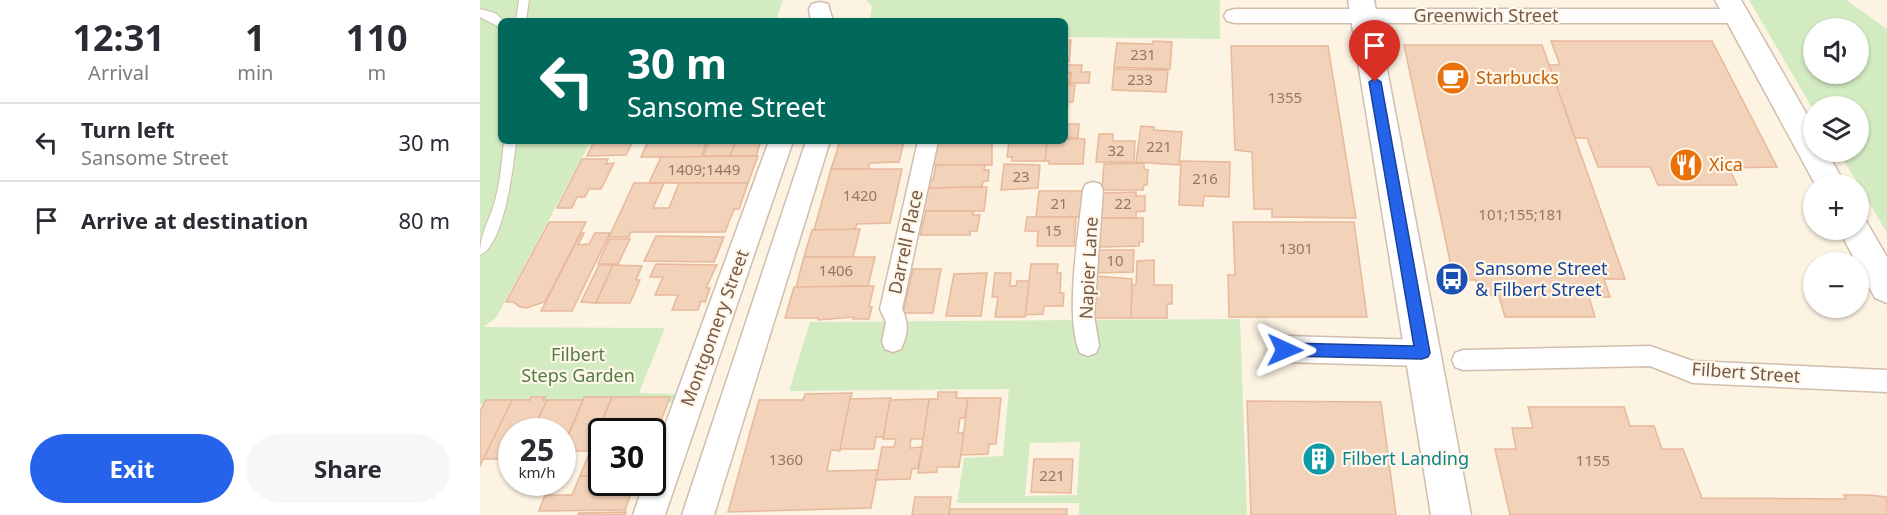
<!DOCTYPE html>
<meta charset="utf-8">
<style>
:root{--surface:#fff;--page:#f7f7f7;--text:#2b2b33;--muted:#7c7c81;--line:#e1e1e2;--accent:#2563eb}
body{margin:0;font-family:"Noto Sans",sans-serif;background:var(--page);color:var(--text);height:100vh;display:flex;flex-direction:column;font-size:22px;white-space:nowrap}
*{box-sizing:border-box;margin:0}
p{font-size:20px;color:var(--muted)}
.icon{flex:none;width:33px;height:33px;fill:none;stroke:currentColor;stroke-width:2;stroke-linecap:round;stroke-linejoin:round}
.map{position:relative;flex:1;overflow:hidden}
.sheet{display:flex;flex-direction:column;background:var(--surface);width:480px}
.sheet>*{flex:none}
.banner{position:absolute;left:18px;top:18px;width:570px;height:126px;border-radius:9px;box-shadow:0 2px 4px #0004;background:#00695c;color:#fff;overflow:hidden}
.tools{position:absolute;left:1323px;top:18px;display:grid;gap:12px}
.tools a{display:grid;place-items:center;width:66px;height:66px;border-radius:50%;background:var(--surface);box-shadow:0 2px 4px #0004;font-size:30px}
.speed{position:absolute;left:18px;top:418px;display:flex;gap:12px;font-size:30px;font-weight:700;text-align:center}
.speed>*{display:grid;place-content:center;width:78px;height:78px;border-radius:50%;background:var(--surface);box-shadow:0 2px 4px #0004;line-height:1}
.speed small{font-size:15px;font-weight:400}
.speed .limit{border:3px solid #111;border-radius:9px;background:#fff;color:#111}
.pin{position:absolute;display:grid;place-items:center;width:51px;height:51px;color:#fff;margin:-62px -26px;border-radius:50% 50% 50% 0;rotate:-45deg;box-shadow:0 0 6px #0007}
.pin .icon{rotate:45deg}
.me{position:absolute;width:66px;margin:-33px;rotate:91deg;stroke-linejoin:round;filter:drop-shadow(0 0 4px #0008)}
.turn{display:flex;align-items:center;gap:21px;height:126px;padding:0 30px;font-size:27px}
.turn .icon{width:78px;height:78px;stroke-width:2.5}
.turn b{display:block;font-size:42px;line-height:51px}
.eta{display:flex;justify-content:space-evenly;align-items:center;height:102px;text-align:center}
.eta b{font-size:36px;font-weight:700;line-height:42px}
.primary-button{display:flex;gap:12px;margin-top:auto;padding:12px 30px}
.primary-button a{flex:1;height:69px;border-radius:36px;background:var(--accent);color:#fff;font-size:24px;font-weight:700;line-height:69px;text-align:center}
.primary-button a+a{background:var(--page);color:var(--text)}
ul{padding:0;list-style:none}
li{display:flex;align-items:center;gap:18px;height:78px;padding:0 30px;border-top:2px solid var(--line)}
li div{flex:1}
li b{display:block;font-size:22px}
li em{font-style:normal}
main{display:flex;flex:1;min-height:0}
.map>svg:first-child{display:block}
.green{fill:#d2ebc1;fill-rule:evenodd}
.building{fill:#f3d2ba;stroke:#e7b89a;stroke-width:1.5}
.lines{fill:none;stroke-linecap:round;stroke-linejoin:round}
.service-casing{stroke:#d1bdac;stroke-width:2}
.pedestrian-casing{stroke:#d1bdac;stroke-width:3}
.minor-casing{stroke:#d1bdac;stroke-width:3}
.tertiary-casing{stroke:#d1bdac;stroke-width:3}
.service{fill:#fff;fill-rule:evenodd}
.pedestrian{fill:#fff;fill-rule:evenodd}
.minor{fill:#fff;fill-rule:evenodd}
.tertiary{fill:#fff;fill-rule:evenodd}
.route{fill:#2563eb;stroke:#184099;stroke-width:1.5}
.labels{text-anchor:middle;stroke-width:4.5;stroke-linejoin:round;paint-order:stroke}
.number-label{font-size:15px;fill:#957764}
.street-label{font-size:18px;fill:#765948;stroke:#fff7ea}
.food-label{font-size:18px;fill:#c56008;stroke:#fff7ea;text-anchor:start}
.transit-label{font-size:18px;fill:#164399;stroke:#fff7ea;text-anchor:start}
.park-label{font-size:18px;fill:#517d40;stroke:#fff7ea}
.culture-label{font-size:18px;fill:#0d838f;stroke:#fff7ea;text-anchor:start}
</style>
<main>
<section class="sheet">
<div class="eta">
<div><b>12:31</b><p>Arrival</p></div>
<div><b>1</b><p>min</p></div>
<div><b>110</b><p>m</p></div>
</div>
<ul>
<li><svg class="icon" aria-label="left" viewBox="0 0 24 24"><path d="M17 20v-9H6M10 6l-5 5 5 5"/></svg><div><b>Turn left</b><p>Sansome Street</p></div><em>30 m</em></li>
<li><svg class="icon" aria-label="arrive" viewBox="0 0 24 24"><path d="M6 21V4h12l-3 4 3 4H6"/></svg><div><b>Arrive at destination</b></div><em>80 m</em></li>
</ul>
<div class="primary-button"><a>Exit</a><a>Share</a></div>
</section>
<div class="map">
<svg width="1407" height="515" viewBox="0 0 1407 515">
<rect width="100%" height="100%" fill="#fdf3e3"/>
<g class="green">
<path d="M0 0H303L296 21H21V141H111L16 318 3 327 185 328 159 393 197 394 192 403 0 404Z"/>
<path d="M386 0H740V39L585 37V21H390L392 6Z"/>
<path d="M1269 0H1366L1407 29V233L1359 152H1378V106H1334L1333 109ZM1334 28H1378V74H1334Z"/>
<path d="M760 319 767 515H599V503H477L484 458 523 456 529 389 309 391 330 322ZM600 442 597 495 545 496 550 443Z"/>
</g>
<g class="building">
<path d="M585 40H591L589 62H585Z"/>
<path d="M673 41 692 42 690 69 634 67 637 43 673 44Z"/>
<path d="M1071 41H1232L1297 167 1249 168 1257 185H1178L1170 167H1118L1107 138H1095L1069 65H1080Z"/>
<path d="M924 45H1062L1145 279H1124L1130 297H1109L1115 317H1025L1019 296 999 295 996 280H974Z"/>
<path d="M751 46H848L876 218 792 217V209H774L772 152 755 150Z"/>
<path d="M587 65H602L601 72H610L609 83H590L591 73H586Z"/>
<path d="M634 69 688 70 686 92 632 90Z"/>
<path d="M585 73H591L589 85H595L593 102H588L587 111Z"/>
<path d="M585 124H599L598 138H585Z"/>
<path d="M661 126 674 127V130L702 132 699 165 656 162Z"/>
<path d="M619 134H633V141H655L654 162H616Z"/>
<path d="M585 139H605L603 164H569V161H565L567 141H585Z"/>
<path d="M114 141H153L146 155 107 156Z"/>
<path d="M168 141H227L221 157H161Z"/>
<path d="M229 141H256L250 156H223Z"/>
<path d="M256 141H281L276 156H250Z"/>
<path d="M360 141H424L419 162 390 163 388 169H351Z"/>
<path d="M529 141H567L565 161H532V157H527Z"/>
<path d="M456 143H512V165H451Z"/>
<path d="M278 156 268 183H169L181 157Z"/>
<path d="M102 159H128L126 164 134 163 121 189H109L105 197H97L92 208H77Z"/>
<path d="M701 161 750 162 749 197 724 196 723 206 699 205Z"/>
<path d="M664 163V169L668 170 667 185H664L663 190H622L624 164Z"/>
<path d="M524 164 560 165 558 188 521 190Z"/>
<path d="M456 165H505L504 170H509L508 181H503L502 187 446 188 448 180H453Z"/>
<path d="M351 169H422L410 223 377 224 375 230H334Z"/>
<path d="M154 183H184L173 208H189L199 183H268L259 209H254L245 232H151L149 237H129Z"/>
<path d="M507 187 504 211H443L447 188Z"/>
<path d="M559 191H602L600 217H556Z"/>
<path d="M656 192V196H665V211L656 212V218H621L622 193Z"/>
<path d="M446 211H494L493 215H500L497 231H490V235H440Z"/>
<path d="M547 217H596L594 246H557L558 231H545Z"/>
<path d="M621 218H663V242H659V246L619 247Z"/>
<path d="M69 222H106L65 302 46 308 40 307 33 302H26Z"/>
<path d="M753 222H874L887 317H749L748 275H755Z"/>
<path d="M380 229 373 257H324L332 230Z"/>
<path d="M101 233H104L98 245 109 244 115 233H130L92 311H61Z"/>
<path d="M176 236 244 237 234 262 164 261Z"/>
<path d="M129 239H150L138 264H118Z"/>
<path d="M617 250H654L653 272 616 273Z"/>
<path d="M324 257H395L388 286 316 287Z"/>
<path d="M674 260V285H692V304H687V318H651L652 285H656L657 261Z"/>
<path d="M176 264 237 265 226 288H230L225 302 221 301 218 310H192L198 295H175L183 277H170Z"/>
<path d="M551 264H578L577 273H581L580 293H584L583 306H564L563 314 545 315Z"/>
<path d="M119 265H133L116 303 101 302Z"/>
<path d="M133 265 162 266 156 280H160L150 303H116Z"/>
<path d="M433 269H461L453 313H423Z"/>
<path d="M507 273 501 316H466L474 274Z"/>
<path d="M515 273H531L530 286H536L537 281H549L545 317H515L518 297H512Z"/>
<path d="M615 276 652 279 651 318H613Z"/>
<path d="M394 286 389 307H392L389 319H373L374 317 338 320V318H305L314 287Z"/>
<path d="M458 392H477L476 398H488L485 418H480L478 433H484L479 467H457V472L438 473 449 399H458Z"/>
<path d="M372 393 360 451 351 450 347 471 398 470 391 508 248 512 279 400H323L325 394Z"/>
<path d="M51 397H65L63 400H67L52 432H32V459H3L32 400H50Z"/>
<path d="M104 397H132L109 451H82Z"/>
<path d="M132 397H190L172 444V432H122V476H100Z"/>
<path d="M411 398 404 437H396L394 449H360L370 399Z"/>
<path d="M488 398H521L516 444H509L508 454 481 455Z"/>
<path d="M449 399 443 439H431L430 448 442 447 438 468 432 469 430 479 396 480 402 447H414L416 439H403L410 400Z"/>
<path d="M6 400H32L0 466V411Z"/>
<path d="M67 400H103L84 444 82 432H52Z"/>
<path d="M767 401 901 402 916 515H771Z"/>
<path d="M1048 407H1144L1150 426H1174L1182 449H1203L1222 498 1366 499 1364 495H1389L1407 497V515H1030L1015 449H1036L1032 428H1053Z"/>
<path d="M554 459H593L591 493 551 492Z"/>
<path d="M100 476H122V483H155L145 510 59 511 65 495H92Z"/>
<path d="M435 497H471L469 515H432Z"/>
<path d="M470 509H587V515H469Z"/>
<path d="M146 512 145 515H98L99 513Z"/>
</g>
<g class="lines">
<g class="service-casing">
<g id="service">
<path d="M39 0H49L46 21H36Z"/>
<path d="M0 9 15 13 24 21H21V28L0 17Z"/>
<path d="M24 141H36C34 164 24 246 0 255 0 233 9 222 15 201 20 182 22 161 24 141Z"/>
</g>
</g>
<g class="pedestrian-casing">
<g id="pedestrian">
<path d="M438 141H458L422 309C429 323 428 335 421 349L413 352 405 349 402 342 406 322 400 309Z"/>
<path d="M613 182 620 184 623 190 614 315 619 346 616 353 608 356 600 353C584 318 599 231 603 190L606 184Z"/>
<path d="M1170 346 1213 361 1407 370V392L1213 383 1170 366 983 370 975 367 972 360 975 353 983 350Z"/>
</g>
</g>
<g class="minor-casing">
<g id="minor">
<path d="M340 2 348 4 353 21H331L329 9 332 4Z"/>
<path d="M755 9H1257L1265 11 1268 16 1265 21 1257 23H755L747 21 744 16 747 11Z"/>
<path d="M289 141H313L185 515H153L164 483H172V461Z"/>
<path d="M326 141H350L234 515H202Z"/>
<path d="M805 336 942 340 952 344 957 353 952 362 942 366 805 362 795 358 791 349 795 340Z"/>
</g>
</g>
<g class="tertiary-casing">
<g id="tertiary">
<path d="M868 0H894L991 515H951Z"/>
<path d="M1235 0H1261L1334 127V152H1347L1365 184H1335Z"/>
<path d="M1378 218 1386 221 1407 257V303L1395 298 1378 267V262H1376L1359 230H1378Z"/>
</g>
</g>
<use href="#service" class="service"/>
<use href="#pedestrian" class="pedestrian"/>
<use href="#minor" class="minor"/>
<use href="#tertiary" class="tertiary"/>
</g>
<path class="route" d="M895 78 901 82 950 353 948 357 942 359 805 356 799 354 797 350 799 345 805 343 934 346 889 82Z"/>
<defs>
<g id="cafe-disc" transform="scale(1.725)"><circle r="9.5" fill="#e8710a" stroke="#fff7ea"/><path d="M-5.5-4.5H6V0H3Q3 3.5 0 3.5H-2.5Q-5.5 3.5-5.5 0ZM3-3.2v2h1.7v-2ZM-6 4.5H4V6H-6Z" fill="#fff"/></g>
<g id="restaurant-disc" transform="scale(1.725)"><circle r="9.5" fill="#e8710a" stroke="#fff7ea"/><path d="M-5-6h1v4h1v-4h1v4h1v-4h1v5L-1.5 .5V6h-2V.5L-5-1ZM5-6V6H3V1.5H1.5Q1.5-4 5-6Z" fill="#fff"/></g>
<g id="bus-disc" transform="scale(1.725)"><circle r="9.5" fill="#1a4fb4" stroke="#fff7ea"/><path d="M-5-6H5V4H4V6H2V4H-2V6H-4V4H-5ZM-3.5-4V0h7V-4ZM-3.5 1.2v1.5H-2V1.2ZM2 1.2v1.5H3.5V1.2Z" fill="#fff"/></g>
<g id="building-disc" transform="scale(1.725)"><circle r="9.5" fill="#0f9aa8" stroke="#fff7ea"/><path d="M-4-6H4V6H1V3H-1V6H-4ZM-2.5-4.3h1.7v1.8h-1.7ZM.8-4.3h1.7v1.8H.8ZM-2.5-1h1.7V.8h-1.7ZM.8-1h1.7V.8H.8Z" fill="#fff"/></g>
</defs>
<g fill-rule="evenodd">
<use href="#cafe-disc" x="973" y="78"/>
<use href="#restaurant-disc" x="1206" y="165"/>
<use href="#bus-disc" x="972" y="279"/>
<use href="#building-disc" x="839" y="459"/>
</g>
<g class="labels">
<g class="number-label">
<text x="663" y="60">231</text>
<text x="660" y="85">233</text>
<text x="805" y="103">1355</text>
<text x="679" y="152">221</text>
<text x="636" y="156">32</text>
<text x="224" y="175">1409;1449</text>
<text x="541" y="182">23</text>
<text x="725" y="184">216</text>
<text x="380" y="201">1420</text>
<text x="579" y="209">21</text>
<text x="643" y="209">22</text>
<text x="1041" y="220">101;155;181</text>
<text x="573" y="236">15</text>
<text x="816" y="254">1301</text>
<text x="635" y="266">10</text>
<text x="356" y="276">1406</text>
<text x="306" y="465">1360</text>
<text x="1113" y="466">1155</text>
<text x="572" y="481">221</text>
</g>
<g class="street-label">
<text x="1006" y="22">Greenwich Street</text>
<text transform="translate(426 242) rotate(-78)" y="6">Darrell Place</text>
<text transform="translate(609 268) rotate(-87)" y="6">Napier Lane</text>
<text transform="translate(235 328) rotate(-70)" y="6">Montgomery Street</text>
<text transform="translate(1266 373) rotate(4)" y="6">Filbert Street</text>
</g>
<g class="food-label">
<text x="996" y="84">Starbucks</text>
<text x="1229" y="171">Xica</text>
</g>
<g class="transit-label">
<text x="995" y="275">Sansome Street<tspan x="995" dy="21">&amp; Filbert Street</tspan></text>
</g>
<g class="park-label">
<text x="98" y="361">Filbert<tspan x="98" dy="21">Steps Garden</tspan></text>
</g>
<g class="culture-label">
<text x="862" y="465">Filbert Landing</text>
</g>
</g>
</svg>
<div class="tools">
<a><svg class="icon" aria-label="sound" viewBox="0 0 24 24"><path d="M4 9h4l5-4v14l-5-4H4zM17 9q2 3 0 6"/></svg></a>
<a><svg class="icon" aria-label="layers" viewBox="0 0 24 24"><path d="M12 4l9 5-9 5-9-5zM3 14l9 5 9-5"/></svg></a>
<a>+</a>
<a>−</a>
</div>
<div class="speed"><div>25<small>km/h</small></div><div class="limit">30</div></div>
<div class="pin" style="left:895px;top:82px;background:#d93025"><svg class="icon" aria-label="arrive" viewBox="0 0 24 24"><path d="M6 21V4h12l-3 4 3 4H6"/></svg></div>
<svg class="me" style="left:805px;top:350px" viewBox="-20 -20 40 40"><path d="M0-17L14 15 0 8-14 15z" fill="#2563eb" stroke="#fff" stroke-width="4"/></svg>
<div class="banner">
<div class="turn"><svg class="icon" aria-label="left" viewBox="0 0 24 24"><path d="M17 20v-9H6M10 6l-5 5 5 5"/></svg><div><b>30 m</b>Sansome Street</div></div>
</div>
</div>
</main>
